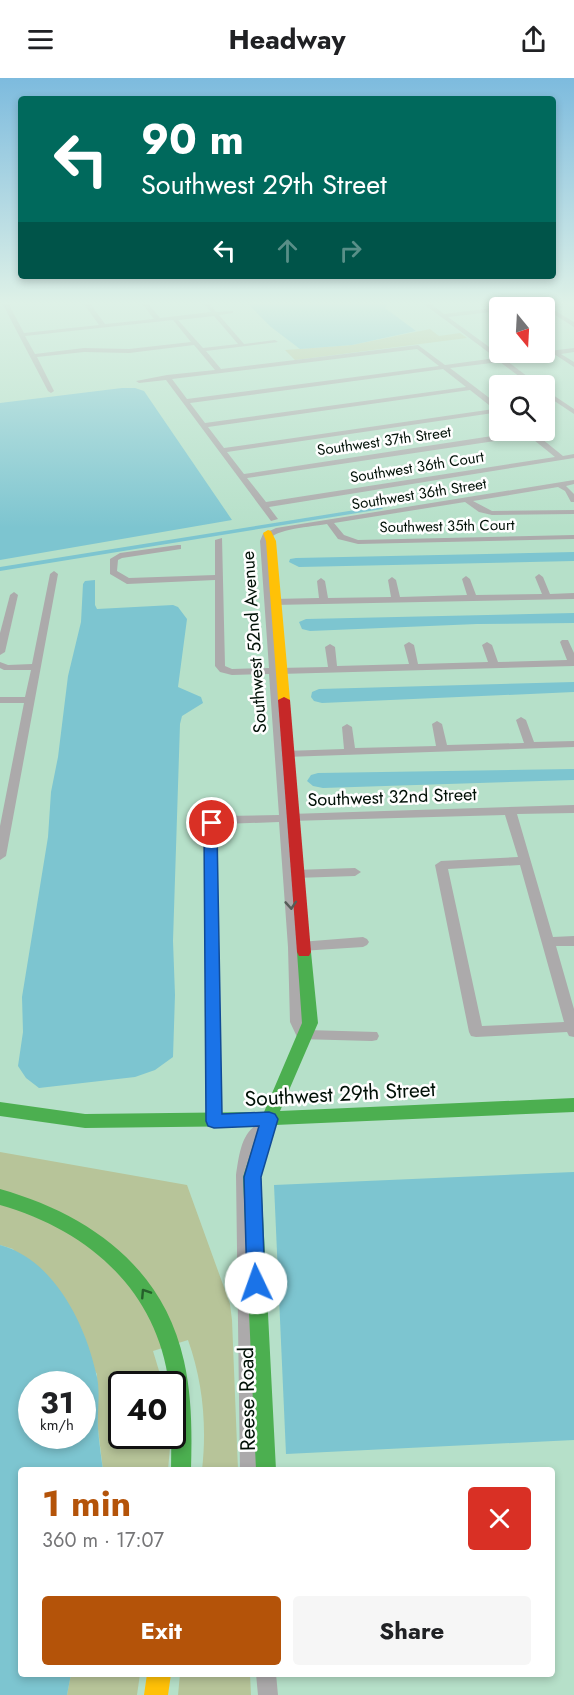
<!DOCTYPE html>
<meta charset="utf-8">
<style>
:root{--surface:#fff;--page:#f6f6f6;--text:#202124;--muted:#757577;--accent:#b45309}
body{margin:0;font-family:Jost,sans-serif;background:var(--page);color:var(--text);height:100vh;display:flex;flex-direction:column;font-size:22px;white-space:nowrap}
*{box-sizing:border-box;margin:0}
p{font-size:20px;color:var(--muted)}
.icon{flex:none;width:33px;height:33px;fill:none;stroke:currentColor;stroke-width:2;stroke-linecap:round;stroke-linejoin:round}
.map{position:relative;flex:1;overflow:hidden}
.drawer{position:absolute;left:18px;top:1389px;width:537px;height:210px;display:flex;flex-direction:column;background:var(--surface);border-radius:6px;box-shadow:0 3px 9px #0003}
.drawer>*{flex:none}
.guide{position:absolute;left:18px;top:18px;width:538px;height:183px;border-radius:6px;box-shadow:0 3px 9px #0003;background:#00695c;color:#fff;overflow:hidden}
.needle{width:39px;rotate:162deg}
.fabs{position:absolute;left:489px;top:219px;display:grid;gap:12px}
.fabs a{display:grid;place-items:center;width:66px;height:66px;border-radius:6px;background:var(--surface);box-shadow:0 3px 9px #0003;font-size:30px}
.speed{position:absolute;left:18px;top:1293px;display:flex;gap:12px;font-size:30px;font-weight:700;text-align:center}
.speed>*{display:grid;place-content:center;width:78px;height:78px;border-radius:50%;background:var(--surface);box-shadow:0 3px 9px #0003;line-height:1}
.speed small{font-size:15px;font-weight:400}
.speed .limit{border:3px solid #111;border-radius:9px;background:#fff;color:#111}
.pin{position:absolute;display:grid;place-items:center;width:51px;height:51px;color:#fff;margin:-26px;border:3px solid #fff;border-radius:50%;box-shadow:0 2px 6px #0007}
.me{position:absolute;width:66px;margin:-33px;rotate:357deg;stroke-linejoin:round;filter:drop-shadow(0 0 4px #0008)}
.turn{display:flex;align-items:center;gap:21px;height:126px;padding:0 24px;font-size:27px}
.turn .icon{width:78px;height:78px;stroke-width:2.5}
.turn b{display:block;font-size:42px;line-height:51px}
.lanes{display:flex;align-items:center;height:57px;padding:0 24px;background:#0003;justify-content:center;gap:30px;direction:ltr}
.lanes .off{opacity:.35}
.round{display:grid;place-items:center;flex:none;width:63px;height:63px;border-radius:6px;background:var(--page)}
.headline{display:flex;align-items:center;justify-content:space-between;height:102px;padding:0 24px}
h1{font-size:36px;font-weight:700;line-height:45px;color:var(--accent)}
.primary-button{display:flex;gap:12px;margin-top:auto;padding:12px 24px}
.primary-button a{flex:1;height:69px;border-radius:6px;background:var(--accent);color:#fff;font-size:24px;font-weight:700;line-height:69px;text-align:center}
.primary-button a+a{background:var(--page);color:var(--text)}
header{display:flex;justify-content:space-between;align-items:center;height:78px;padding:0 24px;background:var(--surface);font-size:27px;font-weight:700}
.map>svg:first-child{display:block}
.green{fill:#b7c499}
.water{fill:#7dc5d0;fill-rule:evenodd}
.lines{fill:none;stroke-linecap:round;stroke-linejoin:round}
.canal{fill:#7dc5d0;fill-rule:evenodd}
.street{fill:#acaaab;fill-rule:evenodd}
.fast{fill:#4caf50;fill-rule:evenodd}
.slow{fill:#ffc107;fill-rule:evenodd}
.jam{fill:#c62828;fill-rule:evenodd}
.oneway{stroke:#565d58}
.oneway2{stroke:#26602b}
.route{fill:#1a73e8;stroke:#114b97;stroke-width:1.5}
.labels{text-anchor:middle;stroke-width:5;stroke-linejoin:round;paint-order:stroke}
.far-street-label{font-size:15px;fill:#001006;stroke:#fefefe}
.street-label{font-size:18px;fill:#001006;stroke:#fefefe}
.near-street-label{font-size:21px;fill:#001006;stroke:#fefefe}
</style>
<header><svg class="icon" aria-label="menu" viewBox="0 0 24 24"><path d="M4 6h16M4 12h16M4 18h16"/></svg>Headway<svg class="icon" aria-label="share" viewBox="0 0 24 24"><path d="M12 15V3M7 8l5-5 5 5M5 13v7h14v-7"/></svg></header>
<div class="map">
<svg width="574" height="1617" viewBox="0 0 574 1617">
<rect width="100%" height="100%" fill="#b6e0c9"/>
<g class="green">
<path d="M430 251 439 258 460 255 467 260 295 282 285 272 352 267Z"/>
<path d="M0 1074 187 1107 230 1226 232 1242 238 1392H202C207 1348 203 1304 188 1262L153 1273 163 1306H122V1358H171L168 1392H103L98 1351 97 1296 13 1171 0 1167Z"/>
<path d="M71 1596H140L137 1617H67Z"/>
<path d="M180 1596H250L251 1617H178Z"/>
</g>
<g class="water">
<path d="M245 223H386L388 225 385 230 416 253 352 267 300 271 271 249Z"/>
<path d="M122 310H135L144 313 232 442 0 482V325Z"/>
<path d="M574 474V483L299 489 289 484 290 481 296 480Z"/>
<path d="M95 502V527L97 531 173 527 178 529 187 541 178 609 201 619 203 625 182 638 180 646 173 863 175 917 173 979 155 992 135 999 39 1010 26 1000 18 988 23 954 22 919 48 759 51 714 58 679 68 598 81 544 83 506 85 503Z"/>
<path d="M574 535V545L477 546 310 553 302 551 299 544 306 541Z"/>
<path d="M574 604V614L322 625 314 623 311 619 312 614 319 611Z"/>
<path d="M574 691V702L323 710 313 708 307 703 311 697 318 695Z"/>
<path d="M574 1094V1362L286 1376 274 1107Z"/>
<path d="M0 1167C53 1181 85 1245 96 1295 101 1312 97 1333 98 1350 99 1364 101 1378 103 1392H21V1596H71L67 1617H0ZM32 1306H82V1358H32Z"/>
</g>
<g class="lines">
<path class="canal" d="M380 428 383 430 382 431 0 493V489Z"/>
<g class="street">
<path d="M1 223H7L24 255 99 247 82 223H88L105 246 154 241 140 223H146L160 240 211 234 201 223H207L216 234 233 233V235L219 237 244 266 275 262 278 264 206 273 221 291 418 267 445 287 496 280 420 223H427L444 236 500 229 501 230 500 233 448 239 503 279C528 276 550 273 574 270V274L561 276 574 284V289L554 276 507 283 540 308H532L500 284 450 290 500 328V334L227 374 244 396 531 352 563 378 574 376V380L269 429 278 441 271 443 166 302 139 305 136 303 167 297 215 292 194 267 129 275 84 274 37 279 54 313 51 315 48 313ZM214 238 238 266 203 270 178 242ZM173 242 191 264 129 271 84 270 35 276 25 258ZM417 271 439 288 187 321 172 301ZM443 291 466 309 205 345 190 325ZM470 312 494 331 224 370 208 349ZM529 358 555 379 266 424 247 400Z"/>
<path d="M572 223 547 228 574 244V249L544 230H513L541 224Z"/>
<path d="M544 311 574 331V336L544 316Z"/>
<path d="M574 402V406L566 408 574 416V424H571L565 413 558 409 473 423 492 433 574 432V436L492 437 479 434 465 424 334 445 344 457 358 462 574 457V461L358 466 338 461 327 446C312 449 275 450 268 463L273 521 319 520 317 503 321 500 325 503 328 520 391 519 388 502 392 499 396 502 400 519 467 517 462 501 466 498 470 501 476 517 542 516 535 499 539 496 543 499 550 516 574 515V521L273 527 278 590 328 589 325 569 330 566 335 569 337 588 409 586 404 567 409 564 414 567 418 586 488 584 482 567 487 564 492 567 498 584 567 582 560 564 562 562H568L574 575V588L279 596 285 673 344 671 342 649 347 646 352 649 355 670 436 668 432 646 437 643 442 646 447 667 524 665 516 642 521 639 526 642 534 664 574 663V669L285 679 290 736 574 727V735L517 736 553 859 574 858V868H556L574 931V959L569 958 567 954 476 959 471 958 469 954 435 787 441 783 518 779 505 737 290 743 294 792 355 790 361 794 355 798 295 800 300 864 363 859 367 861 369 864 367 867 363 869 301 873 304 944 307 952 377 954 379 958 377 962 372 963 298 961 290 944 288 869 279 744 223 746 217 747 216 752 221 1043 219 1047 214 1049 209 1047 207 1043 204 752 208 742 223 738 279 737 269 596 232 597 220 594 215 588V502L127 506 110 496V481L120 475 178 467H181V471L122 480 118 482 117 493 129 500 215 497V462L222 460 225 588 232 591 269 590 260 463 263 456 276 450ZM520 787 564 944 482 948 448 791Z"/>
<path d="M54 493 58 496 6 778 0 782V748L24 625H0V619H25L31 592H4L0 590V584L8 587 32 586 50 496Z"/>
<path d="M14 514 18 517 5 574 0 577V555L10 517Z"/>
<path d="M261 1045 266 1047 268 1051 256 1069 252 1097 258 1392H240L236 1097C239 1079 241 1052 261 1045Z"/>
<path d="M256 1596H276L278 1617H258Z"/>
</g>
<g class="fast">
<path d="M304 869 309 870 311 874 318 945 280 1033 574 1020V1034L275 1047 261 1099 276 1392H256L243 1099 259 1048 85 1050 0 1038V1024L85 1036 264 1034 302 945 297 874 299 870Z"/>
<path d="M0 1111C88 1136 163 1188 184 1283 192 1319 192 1355 191 1392H171L172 1306H169C157 1212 88 1152 0 1127Z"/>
</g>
<g class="slow">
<path d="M268 452 271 453 276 463 290 622 284 625 278 622 266 463 263 455Z"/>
<path d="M147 1596H171L168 1617H144Z"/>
</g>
<path class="jam" d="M284 619 290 622 311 874 309 878H299L297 874 278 622Z"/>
</g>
<defs><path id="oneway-chevron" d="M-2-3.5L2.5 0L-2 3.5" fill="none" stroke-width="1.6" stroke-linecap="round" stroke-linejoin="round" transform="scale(1.5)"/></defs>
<use class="oneway" href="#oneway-chevron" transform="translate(291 827) rotate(86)"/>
<use class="oneway2" href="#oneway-chevron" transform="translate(145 1215) rotate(-123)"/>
<linearGradient id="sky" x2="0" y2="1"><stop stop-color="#7dbbde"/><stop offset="0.5" stop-color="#def1e7"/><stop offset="1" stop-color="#def1e7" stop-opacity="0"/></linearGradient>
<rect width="574" height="450" fill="url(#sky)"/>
<path class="route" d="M212 741 219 745 217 752 222 1036 269 1034 275 1036 278 1041 261 1099 265 1205 263 1211 256 1214 249 1211 247 1205 244 1099 259 1048 214 1050 208 1048 206 1043 204 752 208 742Z"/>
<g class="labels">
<g class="far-street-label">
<text transform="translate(384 363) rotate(-8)" y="5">Southwest 37th Street</text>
<text transform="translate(417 389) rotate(-9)" y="5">Southwest 36th Court</text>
<text transform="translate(419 416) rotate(-9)" y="5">Southwest 36th Street</text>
<text transform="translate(447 448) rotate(-1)" y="5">Southwest 35th Court</text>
</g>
<g class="street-label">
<text transform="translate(254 564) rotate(-94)" y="6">Southwest 52nd Avenue</text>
<text transform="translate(392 719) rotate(-2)" y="6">Southwest 32nd Street</text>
</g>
<g class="near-street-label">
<text transform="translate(340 1016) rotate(-3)" y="7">Southwest 29th Street</text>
<text transform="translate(247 1321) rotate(-91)" y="7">Reese Road</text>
</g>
</g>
</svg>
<div class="fabs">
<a><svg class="needle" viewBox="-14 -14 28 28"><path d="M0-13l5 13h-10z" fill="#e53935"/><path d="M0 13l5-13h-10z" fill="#757577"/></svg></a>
<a><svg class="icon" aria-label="search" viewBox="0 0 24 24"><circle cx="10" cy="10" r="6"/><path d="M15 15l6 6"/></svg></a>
</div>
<div class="speed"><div>31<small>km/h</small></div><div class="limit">40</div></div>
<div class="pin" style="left:212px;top:745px;background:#d93025"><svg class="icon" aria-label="arrive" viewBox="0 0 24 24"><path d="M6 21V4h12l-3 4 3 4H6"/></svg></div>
<svg class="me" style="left:256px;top:1205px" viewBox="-20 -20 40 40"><circle r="19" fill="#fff"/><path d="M0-13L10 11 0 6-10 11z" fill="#1a73e8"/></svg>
<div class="guide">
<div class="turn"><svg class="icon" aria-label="left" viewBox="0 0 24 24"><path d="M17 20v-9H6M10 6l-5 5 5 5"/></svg><div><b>90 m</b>Southwest 29th Street</div></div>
<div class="lanes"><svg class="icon" aria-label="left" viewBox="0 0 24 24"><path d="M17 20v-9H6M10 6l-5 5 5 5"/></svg><svg class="icon off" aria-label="ahead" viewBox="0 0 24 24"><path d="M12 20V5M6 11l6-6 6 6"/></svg><svg class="icon off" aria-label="right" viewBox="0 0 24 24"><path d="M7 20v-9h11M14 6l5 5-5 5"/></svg></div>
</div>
<section class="drawer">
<div class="headline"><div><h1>1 min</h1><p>360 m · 17:07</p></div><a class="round" style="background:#d93025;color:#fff"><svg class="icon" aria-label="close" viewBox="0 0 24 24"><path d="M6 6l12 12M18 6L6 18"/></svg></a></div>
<div class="primary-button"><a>Exit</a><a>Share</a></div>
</section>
</div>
